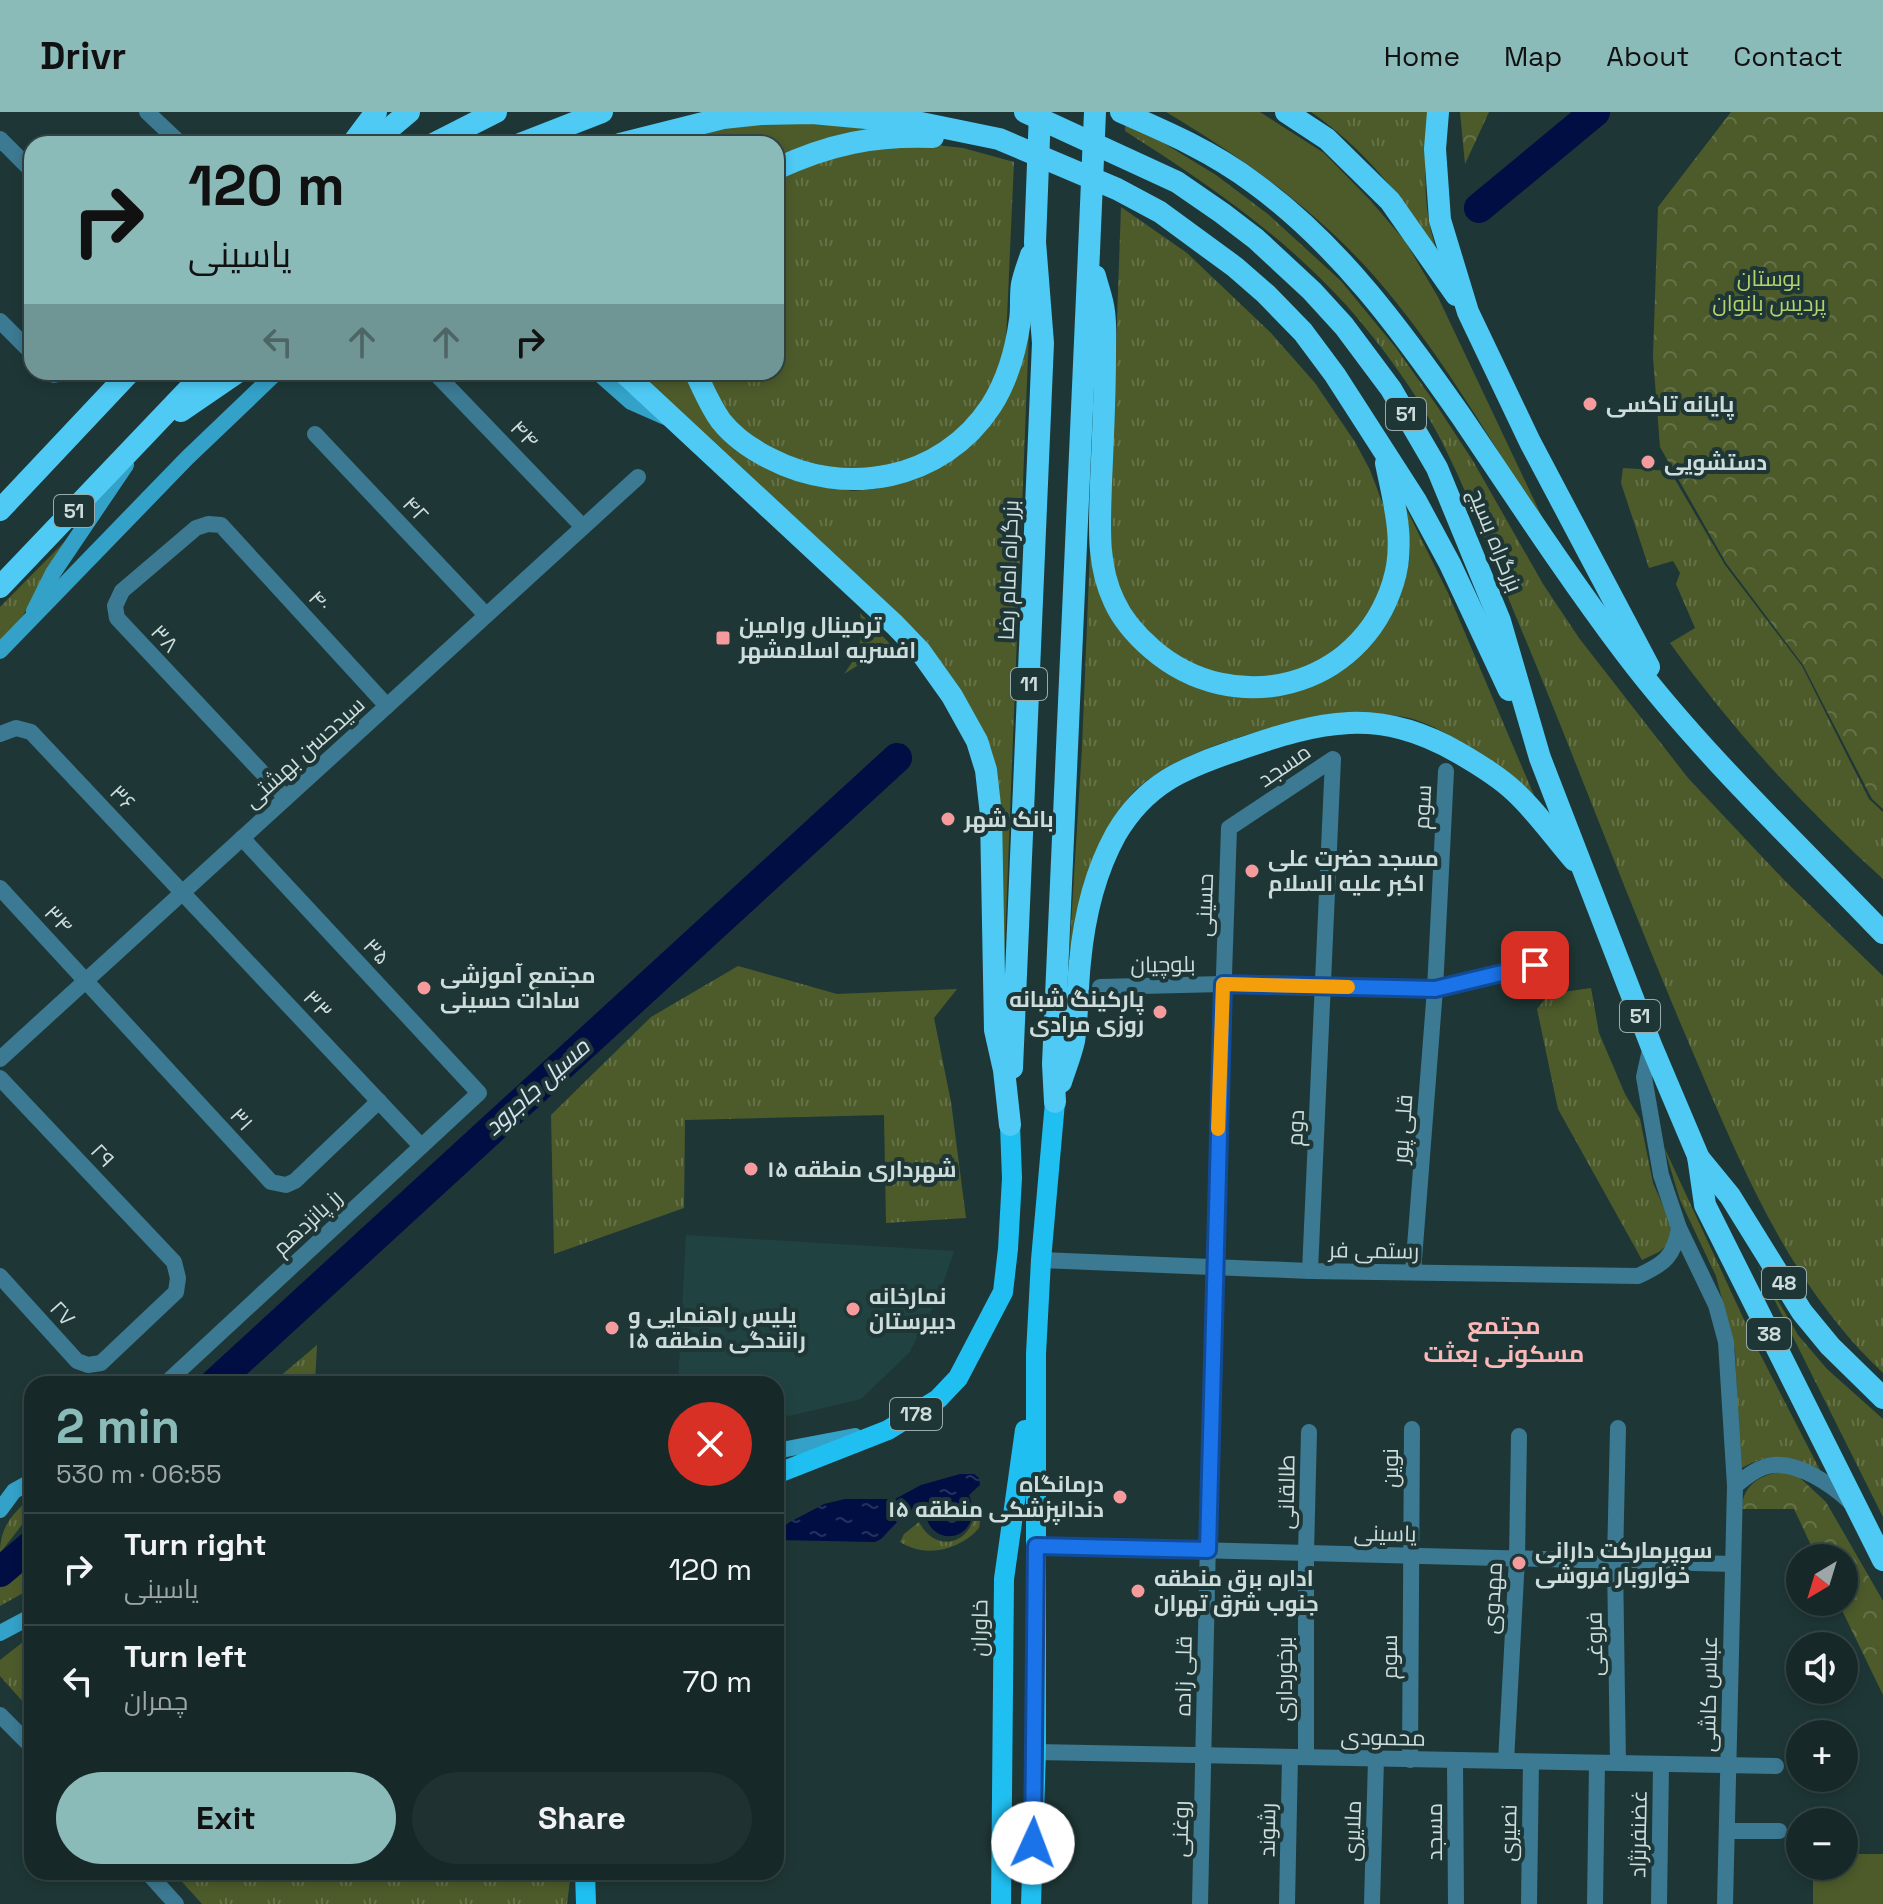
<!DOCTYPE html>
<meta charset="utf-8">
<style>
:root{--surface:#162928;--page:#1f3130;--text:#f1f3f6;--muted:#9ea6a8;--line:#354545;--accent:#8bbbb9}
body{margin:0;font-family:"Space Grotesk",Cairo,sans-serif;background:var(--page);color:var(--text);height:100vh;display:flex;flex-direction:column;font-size:30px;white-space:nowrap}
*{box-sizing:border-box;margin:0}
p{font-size:26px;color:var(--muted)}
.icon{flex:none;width:44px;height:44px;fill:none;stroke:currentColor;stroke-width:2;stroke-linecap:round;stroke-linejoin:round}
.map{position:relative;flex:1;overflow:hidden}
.side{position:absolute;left:24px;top:1264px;width:760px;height:504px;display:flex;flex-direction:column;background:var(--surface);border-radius:24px;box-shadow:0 4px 12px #0003,0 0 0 2px var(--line)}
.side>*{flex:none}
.banner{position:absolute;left:24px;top:24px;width:760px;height:244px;border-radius:24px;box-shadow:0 4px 12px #0003,0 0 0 2px var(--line);background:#8bbbb9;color:#111;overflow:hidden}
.needle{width:52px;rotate:218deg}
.fabs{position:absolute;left:1786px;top:1432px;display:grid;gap:16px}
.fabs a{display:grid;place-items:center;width:72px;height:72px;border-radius:50%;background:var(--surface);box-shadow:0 4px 12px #0003,0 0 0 2px var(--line);font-size:40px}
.pin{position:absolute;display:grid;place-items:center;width:68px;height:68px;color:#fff;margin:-34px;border-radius:16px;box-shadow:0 4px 12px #0006}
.me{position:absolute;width:88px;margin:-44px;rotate:2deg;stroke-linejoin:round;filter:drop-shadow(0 0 6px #0008)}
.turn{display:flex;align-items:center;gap:28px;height:168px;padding:0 32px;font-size:36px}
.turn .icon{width:104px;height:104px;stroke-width:2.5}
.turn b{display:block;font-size:56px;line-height:68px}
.lanes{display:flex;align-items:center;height:76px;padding:0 32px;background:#0003;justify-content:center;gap:40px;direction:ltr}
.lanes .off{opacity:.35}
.round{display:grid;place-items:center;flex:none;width:84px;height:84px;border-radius:42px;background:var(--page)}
.headline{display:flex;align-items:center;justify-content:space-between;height:136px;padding:0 32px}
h1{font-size:48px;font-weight:700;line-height:60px;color:var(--accent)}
.primary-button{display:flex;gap:16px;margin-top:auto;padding:16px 32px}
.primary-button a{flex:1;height:92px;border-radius:48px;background:var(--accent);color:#111;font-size:32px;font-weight:700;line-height:92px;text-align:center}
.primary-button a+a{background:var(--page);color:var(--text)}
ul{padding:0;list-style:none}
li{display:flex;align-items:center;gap:24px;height:112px;padding:0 32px;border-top:2px solid var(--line)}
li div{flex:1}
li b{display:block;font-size:30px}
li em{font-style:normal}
header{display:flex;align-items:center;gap:48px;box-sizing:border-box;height:112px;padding:0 40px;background:var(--accent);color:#111}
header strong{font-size:38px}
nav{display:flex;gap:44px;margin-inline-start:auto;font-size:28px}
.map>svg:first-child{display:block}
.built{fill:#204342}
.grass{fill:url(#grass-tufts)}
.park{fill:url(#park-crowns)}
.garden{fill:#4d5b2b}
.water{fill:url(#water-ripples)}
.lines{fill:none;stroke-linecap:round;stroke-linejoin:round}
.river{stroke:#000e43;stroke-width:30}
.minor{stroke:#3c7992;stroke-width:16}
.secondary{stroke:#34a1c8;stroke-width:16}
.primary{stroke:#20bff2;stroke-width:20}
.trunk{stroke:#4ecaf5;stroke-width:22}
.trunk-bridge{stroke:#4ecaf5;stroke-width:22}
.route-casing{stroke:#114b97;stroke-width:20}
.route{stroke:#1a73e8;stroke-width:14}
.slow{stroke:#f59e0b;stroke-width:14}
.poi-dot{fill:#f59b9d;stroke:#1e3736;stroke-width:3}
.labels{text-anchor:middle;stroke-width:8;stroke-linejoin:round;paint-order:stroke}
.shield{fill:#1e3736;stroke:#99abaa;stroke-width:2}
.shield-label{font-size:20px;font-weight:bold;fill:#cedddc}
.park-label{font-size:22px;fill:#b5d36c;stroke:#1e3736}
.poi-label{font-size:22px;font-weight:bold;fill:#cedddc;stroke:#1e3736;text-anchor:start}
.street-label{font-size:22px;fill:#cedddc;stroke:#1e3736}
.water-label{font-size:24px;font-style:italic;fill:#d7e2f3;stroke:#1e3736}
.neighbourhood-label{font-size:24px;font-weight:bold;fill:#fcb7b7;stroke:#1e3736}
</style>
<header>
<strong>Drivr</strong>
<nav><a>Home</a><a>Map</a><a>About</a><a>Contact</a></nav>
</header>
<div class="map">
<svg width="1883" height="1792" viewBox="0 0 1883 1792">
<defs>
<pattern id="grass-tufts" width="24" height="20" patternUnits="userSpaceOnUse" patternTransform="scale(2)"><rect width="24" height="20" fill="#4d5b2b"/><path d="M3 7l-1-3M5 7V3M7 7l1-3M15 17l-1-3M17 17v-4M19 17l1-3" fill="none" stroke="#657249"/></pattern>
<pattern id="park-crowns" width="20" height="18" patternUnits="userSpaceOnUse" patternTransform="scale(2)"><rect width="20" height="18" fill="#4d5b2b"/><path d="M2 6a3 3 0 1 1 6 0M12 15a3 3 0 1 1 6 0" fill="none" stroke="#657249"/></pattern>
<pattern id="water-ripples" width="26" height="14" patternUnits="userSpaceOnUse" patternTransform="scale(2)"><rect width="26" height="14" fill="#000e43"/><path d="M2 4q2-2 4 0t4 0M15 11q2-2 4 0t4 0" fill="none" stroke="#24315e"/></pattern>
</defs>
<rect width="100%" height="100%" fill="#1e3736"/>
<path class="built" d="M686 1123 871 1134 954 1139 939 1184 909 1241 861 1287 789 1304 776 1303V1272H678Z"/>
<g class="grass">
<path d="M1311 0H1428C1425 46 1421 95 1437 139 1402 85 1365 37 1311 0Z"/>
<path d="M1126 8 1216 63 1269 103 1341 169 1396 236 1437 294 1473 349 1543 472 1579 526 1688 666 1786 770 1883 864V1261C1790 1173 1743 1058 1694 943 1631 797 1576 647 1514 500 1491 443 1469 383 1441 328 1417 281 1382 234 1347 194 1283 123 1205 70 1125 19Z"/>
<path d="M927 32 963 36 1014 50 1006 228C991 302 939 349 864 360 852 362 835 356 822 353 792 347 764 337 741 316 724 300 714 280 703 260H776V67L843 40Z"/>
<path d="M1121 95 1187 141 1271 221 1315 271 1355 330 1370 358 1385 398 1390 427 1385 468 1362 516 1315 552 1265 567 1204 560 1143 520 1118 476 1109 436Z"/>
<path d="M1029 218 1004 855 977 607 729 345 738 335 777 361 817 374 853 379 875 377 903 370 942 351Z"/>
<path d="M1094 339 1096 453 1131 528 1257 583 1384 514 1405 469 1410 444V429L1402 388 1448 481 1539 695C1501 663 1464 624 1416 608 1351 586 1169 631 1128 687 1120 698 1115 713 1110 725 1101 745 1088 765 1082 786 1077 805 1073 826 1069 845L1082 636Z"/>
<path d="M1623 356 1670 359 1725 453 1802 554 1869 687 1883 700V767C1804 696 1732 617 1670 531L1695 516 1676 472 1680 461 1673 449 1649 456 1621 371Z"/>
<path d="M83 411 18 511 0 529V495Z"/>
<path d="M738 854 837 882 957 877 934 906 951 990 966 1106 886 1111 884 1003 685 1008 684 1096 554 1142 551 1003 651 905Z"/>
<path d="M1591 876 1599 921 1625 982 1640 1007 1653 1071 1671 1112 1669 1131 1659 1140 1642 1148 1558 997 1537 897 1549 882Z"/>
<path d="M1664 1035 1759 1240 1822 1362C1786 1347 1776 1337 1740 1357L1735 1238 1716 1164 1680 1088Z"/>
<path d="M1757 1153 1798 1223 1827 1257 1883 1307V1405Z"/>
<path d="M317 1233 315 1272H271Z"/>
<path d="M32 1383V1400L0 1441C0 1413 14 1402 32 1383Z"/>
<path d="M975 1396H982L979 1416C959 1439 925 1446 900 1430L904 1422 919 1410C936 1443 974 1432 975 1396Z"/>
<path d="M32 1455V1476L0 1494V1472Z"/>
<path d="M32 1523V1600L0 1564V1548Z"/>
<path d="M173 1760H571L567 1792H202Z"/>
</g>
<g class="park">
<path d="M1460 0H1489L1465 52Z"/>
<path d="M1731 0H1883V697L1872 687 1803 553 1726 451 1660 335 1653 245 1658 95Z"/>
<path d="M1778 1360 1798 1364 1826 1390 1883 1489V1583L1838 1490H1844V1446H1817L1794 1397H1742C1742 1375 1757 1365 1778 1360Z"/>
</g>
<g class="garden">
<path d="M1166 0H1260L1324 41 1370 88 1405 129 1438 185 1552 426C1496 338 1444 244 1375 165 1315 97 1243 46 1166 0Z"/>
<path d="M756 10 890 15 833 25 776 48V32H644Z"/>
<path d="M634 260H687L738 335 729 345Z"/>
<path d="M860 501 899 541 870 546 844 562C859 542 864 527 860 501Z"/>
<path d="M1844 1742H1883V1792H1813V1754H1844Z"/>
</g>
<path class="water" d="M960 1362H974L979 1366 980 1373 969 1383C988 1429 923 1444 924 1389L903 1404 881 1427 875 1430 776 1428 778 1421 788 1411 824 1392 845 1387H895L921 1373Z"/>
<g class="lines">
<g class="river">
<path d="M1479 96 1595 0"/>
<path d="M214 1272 897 646"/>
<path d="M0 1460 32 1433"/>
</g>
<g class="minor">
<path d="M147 0 181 32"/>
<path d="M0 27 32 59"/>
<path d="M0 209 32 241"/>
<path d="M51 260 54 263"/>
<path d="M434 260 583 415"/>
<path d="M315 322 486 503"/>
<path d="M0 622 16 616 31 620 421 1034"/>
<path d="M286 686 117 506 115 494 122 479 196 416 208 412 221 413 387 594"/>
<path d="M0 776 271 1070 286 1073 295 1069 379 989"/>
<path d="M1100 875 1223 872 1435 877 1560 848"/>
<path d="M1651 933 1644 965 1661 1063 1679 1116 1716 1193 1726 1230 1735 1374 1725 1792"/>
<path d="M0 947 638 365"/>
<path d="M0 966 174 1150 178 1166 176 1180 101 1251 88 1253 77 1249 0 1164"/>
<path d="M1041 1148 1310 1159 1638 1164C1664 1152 1674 1145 1679 1116"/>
<path d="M1413 1160 1435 877 1446 659"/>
<path d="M165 1272 479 981 242 726"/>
<path d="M1618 1316 1615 1449 1618 1651"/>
<path d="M1735 1374C1746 1365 1759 1354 1774 1353 1800 1351 1832 1373 1849 1389"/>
<path d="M1036 1434 1733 1452"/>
<path d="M0 1603 32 1635"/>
<path d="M1036 1640 1776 1654"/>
<path d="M1306 1645V1441L1309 1320"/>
<path d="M1410 1648 1412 1317"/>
<path d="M1455 1648 1456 1792"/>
<path d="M1506 1649 1517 1446 1519 1324"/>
<path d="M1727 1719H1779"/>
<path d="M147 1760 176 1792"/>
<path d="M1200 1792 1214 1156 1229 716 1333 647 1310 1159"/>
<path d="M1287 1792 1290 1645"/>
<path d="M1372 1792 1376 1647"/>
<path d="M1529 1792 1531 1650"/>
<path d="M1595 1792 1597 1651"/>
<path d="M1659 1792 1661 1653"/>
</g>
<g class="secondary">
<path d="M597 260 631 290 665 305"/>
<path d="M34 499 53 461 126 353"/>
<path d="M0 539 187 346 277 260"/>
<path d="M776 1339 855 1324"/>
<path d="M0 1398 14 1379 32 1369"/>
<path d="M0 1521 32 1504"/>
</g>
<g class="primary">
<path d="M776 1362 888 1318 938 1287 958 1266 1003 1180 1008 1137 1012 1066 1010 1013"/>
<path d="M585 1760 586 1792"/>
<path d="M1001 1792 1004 1467 1025 1318"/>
<path d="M1031 1792 1036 1640V1242L1041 1148 1055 990"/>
</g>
<g class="trunk">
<path d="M1025 0 1177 70 1222 101 1256 127 1312 179 1344 214 1391 277 1437 356 1500 509 1540 646 1651 933 1698 1044 1705 1093 1883 1448"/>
<path d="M1121 0C1167 20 1213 40 1254 71 1339 133 1401 218 1461 304 1515 384 1568 465 1626 542 1702 642 1796 730 1883 821"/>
<path d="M1286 0 1327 27 1390 89 1456 183"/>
<path d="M1438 0 1435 37 1440 108 1468 200 1530 330 1649 555"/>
<path d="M352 32 376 0"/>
<path d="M371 32 409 0"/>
<path d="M433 32 496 0"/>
<path d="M520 32 602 0"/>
<path d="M620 32 723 6 761 2 812 1 921 11 999 27 1117 77 1160 100 1235 155 1266 182 1303 220 1335 263 1416 389 1450 452 1509 578"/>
<path d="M776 57C830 32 874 23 933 25"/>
<path d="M1095 164C1098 176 1103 188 1104 200 1106 213 1105 228 1105 242 1105 285 1103 327 1101 370 1100 411 1096 451 1114 489 1122 507 1137 524 1152 537 1234 608 1360 577 1393 471 1406 431 1394 391 1386 351"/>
<path d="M623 260 895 513 920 539 952 584 977 629 986 658 991 703 995 918 1004 958 1010 1013"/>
<path d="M695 260C703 276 710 294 721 309 733 324 751 337 769 346 845 386 942 369 991 294 1007 269 1016 238 1020 208 1022 196 1020 184 1022 172 1024 162 1028 152 1031 143"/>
<path d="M181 299 238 260"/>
<path d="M0 398 130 260"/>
<path d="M0 475 205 260"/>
<path d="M1012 956 1043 231 1035 130"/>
<path d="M1061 970C1065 957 1071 943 1074 929 1078 903 1077 876 1080 850 1084 807 1095 760 1116 722 1146 671 1184 656 1237 638 1321 609 1378 594 1459 641 1478 652 1498 664 1514 679 1536 699 1554 725 1574 748"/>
<path d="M1055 990 1053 952 1089 139"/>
<path d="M1698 1045 1730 1084 1802 1200 1830 1234 1883 1286"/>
</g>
<g class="trunk-bridge">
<path d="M1035 130 1040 0"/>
<path d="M1089 139 1095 0"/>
</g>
</g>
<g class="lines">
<g class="route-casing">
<path id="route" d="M1033 1731 1036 1434 1208 1438 1223 872 1435 877 1535 853"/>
</g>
<use href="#route" class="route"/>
<path class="slow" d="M1218 1017 1223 872 1348 875"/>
</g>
<g class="poi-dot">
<circle cx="1590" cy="292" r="8"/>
<circle cx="1648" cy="350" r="8"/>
<rect x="715" y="518" width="16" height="16" rx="4"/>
<circle cx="948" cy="707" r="8"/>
<circle cx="1252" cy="759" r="8"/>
<circle cx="424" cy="876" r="8"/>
<circle cx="1160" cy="900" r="8"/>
<circle cx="751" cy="1057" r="8"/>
<circle cx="853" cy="1197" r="8"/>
<circle cx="612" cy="1216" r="8"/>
<circle cx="1120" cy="1385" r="8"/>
<circle cx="1519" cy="1451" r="8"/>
<circle cx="1138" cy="1479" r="8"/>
</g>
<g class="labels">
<g class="shield">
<rect x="1386" y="286" width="40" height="32" rx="6"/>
<rect x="54" y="383" width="40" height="32" rx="6"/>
<rect x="1011" y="556" width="36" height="32" rx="6"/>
<rect x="1620" y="888" width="40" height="32" rx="6"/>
<rect x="1762" y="1155" width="44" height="32" rx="6"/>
<rect x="1747" y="1206" width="44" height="32" rx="6"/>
<rect x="890" y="1286" width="52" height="32" rx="6"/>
</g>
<g class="shield-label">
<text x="1406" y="309">51</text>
<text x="74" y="406">51</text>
<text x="1029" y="579">11</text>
<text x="1640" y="911">51</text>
<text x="1784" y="1178">48</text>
<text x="1769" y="1229">38</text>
<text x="916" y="1309">178</text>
</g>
<g class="park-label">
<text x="1769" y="174">بوستان<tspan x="1769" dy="25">پردیس بانوان</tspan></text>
</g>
<g class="poi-label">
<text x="1606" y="300">پایانه تاکسی</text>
<text x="1664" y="358">دستشویی</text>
<text x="739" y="521">ترمینال ورامین<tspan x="739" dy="25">افسریه اسلامشهر</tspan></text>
<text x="964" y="715">بانک شهر</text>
<text x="1268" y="754">مسجد حضرت علی<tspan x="1268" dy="25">اکبر علیه السلام</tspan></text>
<text x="440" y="871">مجتمع آموزشی<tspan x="440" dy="25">سادات حسینی</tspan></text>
<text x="1144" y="895" text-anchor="end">پارکینگ شبانه<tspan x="1144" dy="25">روزی مرادی</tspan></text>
<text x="767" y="1065">شهرداری منطقه ۱۵</text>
<text x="869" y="1192">نمارخانه<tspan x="869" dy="25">دبیرستان</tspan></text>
<text x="628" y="1211">پلیس راهنمایی و<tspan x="628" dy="25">رانندگی منطقه ۱۵</tspan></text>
<text x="1104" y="1380" text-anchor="end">درمانگاه<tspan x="1104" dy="25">دندانپزشکی منطقه ۱۵</tspan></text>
<text x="1535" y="1446">سوپرمارکت دارانی<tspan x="1535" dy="25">خواروبار فروشی</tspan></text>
<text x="1154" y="1474">اداره برق منطقه<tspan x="1154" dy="25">جنوب شرق تهران</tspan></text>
</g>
<g class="street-label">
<text transform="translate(525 322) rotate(46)" y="8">۴۴</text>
<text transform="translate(416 397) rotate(47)" y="8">۴۲</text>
<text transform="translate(1496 428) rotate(68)" y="8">بزرگراه بسیج</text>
<text transform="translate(1008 458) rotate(-88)" y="8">بزرگراه امام رضا</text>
<text transform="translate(320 489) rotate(47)" y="8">۴۰</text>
<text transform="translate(165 526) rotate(47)" y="8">۳۸</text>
<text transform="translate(304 640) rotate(-42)" y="8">سیدحسن بهشتی</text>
<text transform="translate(1284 653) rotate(-34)" y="8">مسجد</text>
<text transform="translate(123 685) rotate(46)" y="8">۳۶</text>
<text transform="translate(1422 695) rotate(-87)" y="8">سوم</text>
<text transform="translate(1204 793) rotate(-88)" y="8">حسینی</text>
<text transform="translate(59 807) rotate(47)" y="8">۳۴</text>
<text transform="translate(377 839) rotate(47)" y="8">۳۵</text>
<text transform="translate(1163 852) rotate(-1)" y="8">بلوچیان</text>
<text transform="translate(318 892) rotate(47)" y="8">۳۳</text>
<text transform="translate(242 1007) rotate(48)" y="8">۳۱</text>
<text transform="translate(1295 1016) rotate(-87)" y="8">دوم</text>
<text transform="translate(1402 1017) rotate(-86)" y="8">قلی پور</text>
<text transform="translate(103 1043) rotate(47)" y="8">۲۹</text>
<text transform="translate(307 1110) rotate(-43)" y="8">رز پانزدهم</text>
<text transform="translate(1374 1138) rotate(1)" y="8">رستمی فر</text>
<text transform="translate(63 1201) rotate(48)" y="8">۲۷</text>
<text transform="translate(1390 1356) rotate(-90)" y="8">نوین</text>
<text transform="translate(1286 1380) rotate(-89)" y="8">طالقانی</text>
<text transform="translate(1385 1421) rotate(1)" y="8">یاسینی</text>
<text transform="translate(1492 1486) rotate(-87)" y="8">مهدوی</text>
<text transform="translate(979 1516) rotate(-89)" y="8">خاوران</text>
<text transform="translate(1594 1532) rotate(-91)" y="8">فروغی</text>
<text transform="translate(1389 1545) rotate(-90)" y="8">سوم</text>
<text transform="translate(1183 1564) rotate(-89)" y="8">قلی زاده</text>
<text transform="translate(1284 1567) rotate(-90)" y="8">برخورداری</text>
<text transform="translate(1708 1582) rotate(-89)" y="8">عباس کاشی</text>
<text transform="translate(1383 1625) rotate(1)" y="8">محمودی</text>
<text transform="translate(1180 1717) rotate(-89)" y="8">روغنی</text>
<text transform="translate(1267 1718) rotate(-89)" y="8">رشوند</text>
<text transform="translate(1352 1719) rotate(-88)" y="8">ملایری</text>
<text transform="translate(1434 1720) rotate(-90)" y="8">مسجد</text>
<text transform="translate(1508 1721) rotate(-89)" y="8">نصیری</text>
<text transform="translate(1638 1722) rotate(-89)" y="8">غضنفرنژاد</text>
</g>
<g class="water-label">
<text transform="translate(537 975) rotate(-42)" y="8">مسیل جاجرود</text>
</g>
<g class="neighbourhood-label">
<text x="1504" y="1222">مجتمع<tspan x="1504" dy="28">مسکونی بعثت</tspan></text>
</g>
</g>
</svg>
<div class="fabs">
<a><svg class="needle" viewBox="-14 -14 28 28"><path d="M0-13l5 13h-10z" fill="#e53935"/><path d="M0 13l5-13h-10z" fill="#9ea6a8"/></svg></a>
<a><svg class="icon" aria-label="sound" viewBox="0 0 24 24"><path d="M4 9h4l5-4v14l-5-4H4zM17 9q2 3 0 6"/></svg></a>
<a>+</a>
<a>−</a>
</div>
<div class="pin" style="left:1535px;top:853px;background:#d93025"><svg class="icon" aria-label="arrive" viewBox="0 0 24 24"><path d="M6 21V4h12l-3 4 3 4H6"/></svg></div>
<svg class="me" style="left:1033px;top:1731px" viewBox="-20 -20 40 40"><circle r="19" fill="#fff"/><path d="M0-13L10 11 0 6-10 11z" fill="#1a73e8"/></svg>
<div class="banner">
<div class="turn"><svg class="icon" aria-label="right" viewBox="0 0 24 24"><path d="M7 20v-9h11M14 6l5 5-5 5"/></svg><div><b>120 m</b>یاسینی</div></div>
<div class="lanes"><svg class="icon off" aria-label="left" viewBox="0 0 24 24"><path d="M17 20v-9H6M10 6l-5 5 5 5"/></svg><svg class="icon off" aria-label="ahead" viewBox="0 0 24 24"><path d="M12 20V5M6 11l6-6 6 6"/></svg><svg class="icon off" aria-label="ahead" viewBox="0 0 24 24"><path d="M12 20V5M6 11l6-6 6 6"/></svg><svg class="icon" aria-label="right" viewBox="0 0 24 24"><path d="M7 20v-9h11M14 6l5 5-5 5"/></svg></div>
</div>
<section class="side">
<div class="headline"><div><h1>2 min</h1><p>530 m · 06:55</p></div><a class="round" style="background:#d93025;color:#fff"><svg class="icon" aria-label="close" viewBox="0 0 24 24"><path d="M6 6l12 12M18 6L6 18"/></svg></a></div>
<ul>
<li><svg class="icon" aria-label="right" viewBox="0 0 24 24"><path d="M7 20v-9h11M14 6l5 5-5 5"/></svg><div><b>Turn right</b><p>یاسینی</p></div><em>120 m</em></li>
<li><svg class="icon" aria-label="left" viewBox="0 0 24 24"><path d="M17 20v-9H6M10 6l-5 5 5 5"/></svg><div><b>Turn left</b><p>چمران</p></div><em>70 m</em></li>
</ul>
<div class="primary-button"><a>Exit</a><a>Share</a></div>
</section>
</div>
